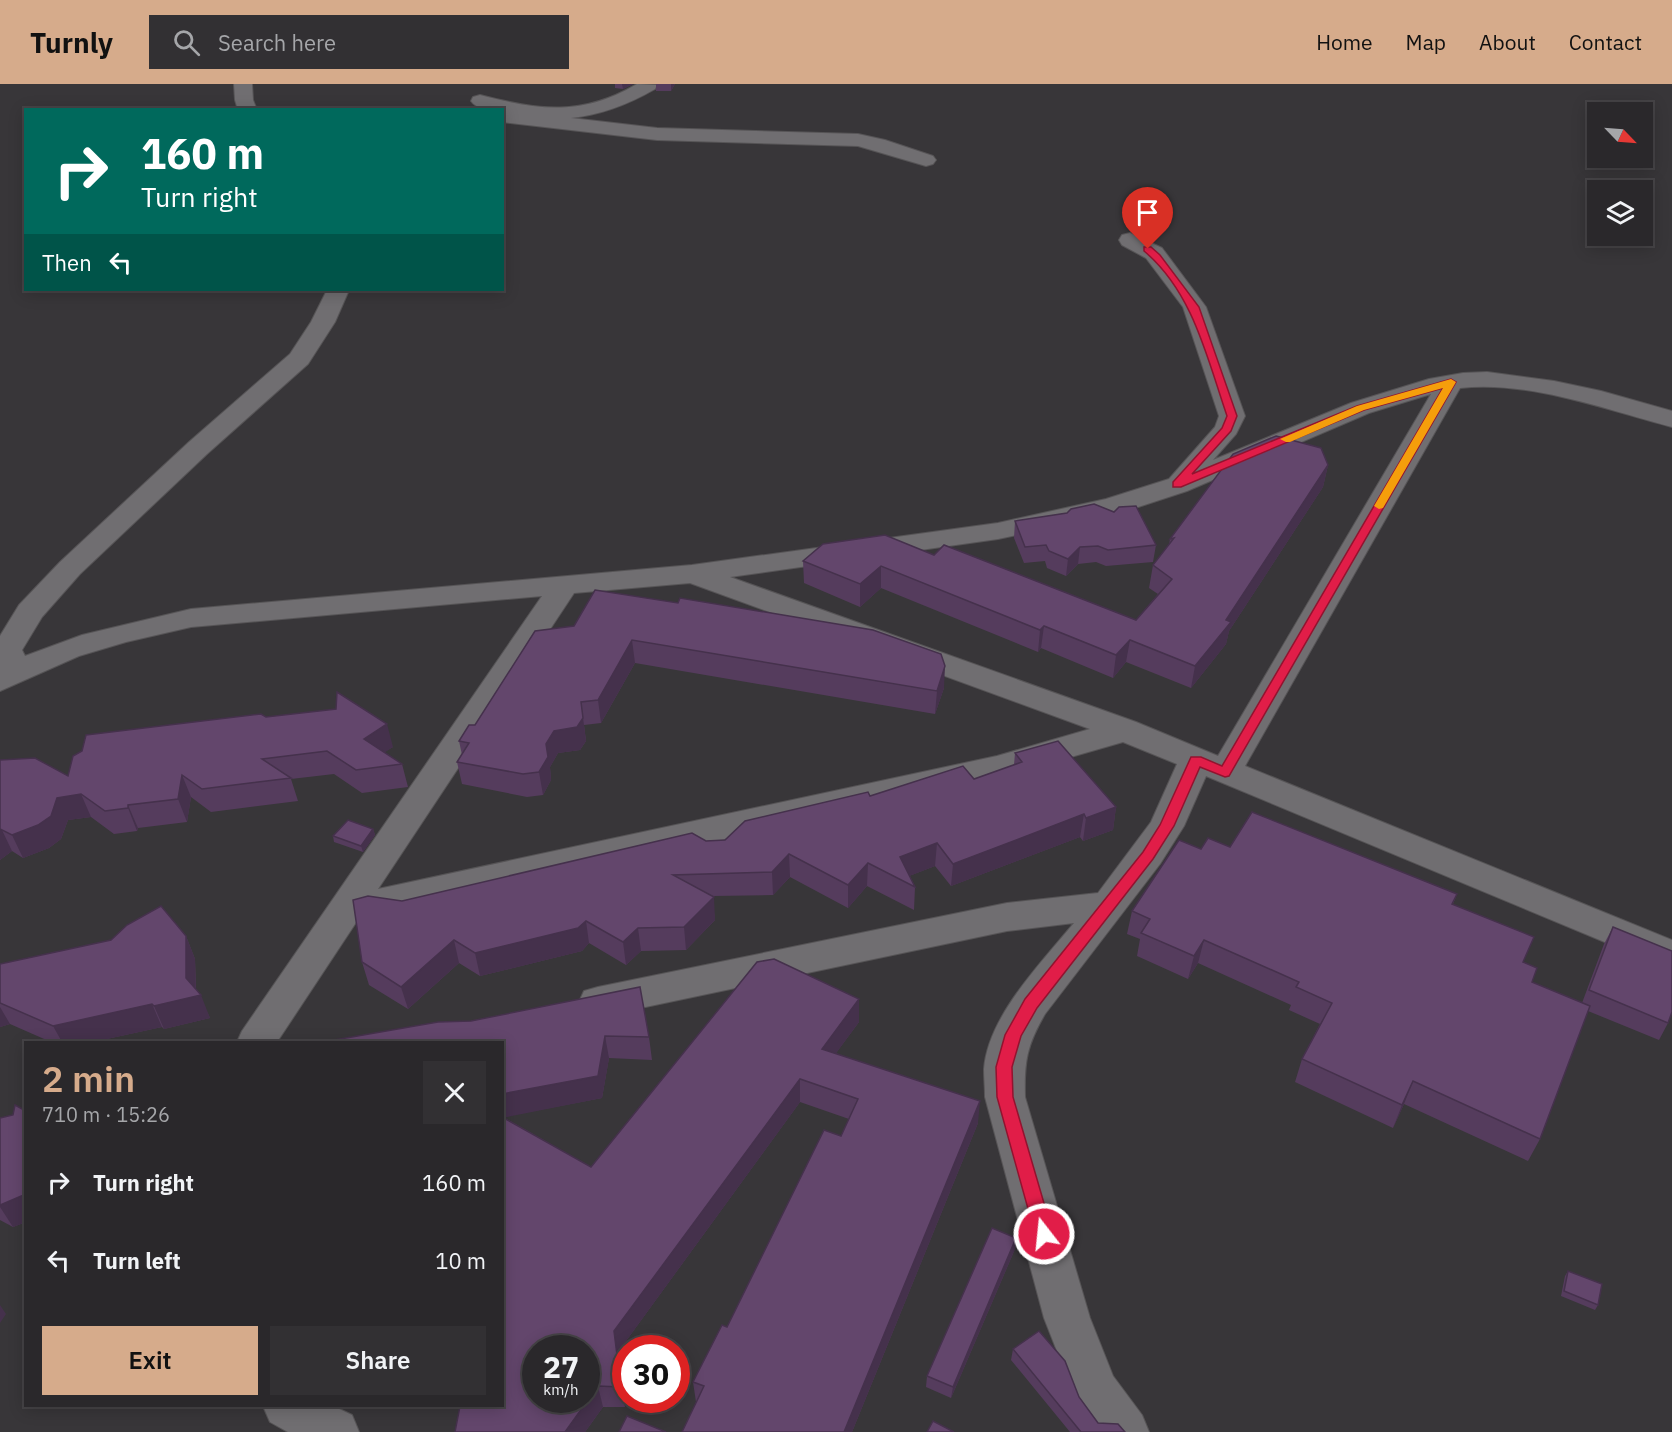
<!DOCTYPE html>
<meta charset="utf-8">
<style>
:root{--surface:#2a282b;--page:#323033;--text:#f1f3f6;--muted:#a5a6a9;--line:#464447;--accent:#d6ab8b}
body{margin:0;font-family:"IBM Plex Sans",sans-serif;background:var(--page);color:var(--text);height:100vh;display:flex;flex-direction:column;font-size:22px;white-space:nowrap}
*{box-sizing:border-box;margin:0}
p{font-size:20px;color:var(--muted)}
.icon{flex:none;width:33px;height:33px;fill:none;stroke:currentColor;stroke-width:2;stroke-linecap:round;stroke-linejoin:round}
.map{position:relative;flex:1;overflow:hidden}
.drawer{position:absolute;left:24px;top:957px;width:480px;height:366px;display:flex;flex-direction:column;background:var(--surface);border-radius:0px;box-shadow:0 3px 15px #0003,0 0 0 2px var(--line)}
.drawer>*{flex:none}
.hud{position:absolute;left:24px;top:24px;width:480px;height:183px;border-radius:0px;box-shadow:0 3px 15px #0003,0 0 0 2px var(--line);background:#00695c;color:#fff;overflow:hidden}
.needle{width:39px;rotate:115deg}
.fabs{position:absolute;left:1587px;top:18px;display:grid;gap:12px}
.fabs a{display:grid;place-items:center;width:66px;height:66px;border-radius:0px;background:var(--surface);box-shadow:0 3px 15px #0003,0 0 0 2px var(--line);font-size:30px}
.speed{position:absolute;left:522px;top:1251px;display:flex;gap:12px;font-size:30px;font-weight:700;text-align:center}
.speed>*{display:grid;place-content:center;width:78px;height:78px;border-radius:50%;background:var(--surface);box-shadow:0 3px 15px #0003,0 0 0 2px var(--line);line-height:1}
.speed small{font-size:15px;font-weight:400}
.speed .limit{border:9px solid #d22;background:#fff;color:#111}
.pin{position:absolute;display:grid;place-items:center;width:51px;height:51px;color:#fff;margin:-62px -26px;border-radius:50% 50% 50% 0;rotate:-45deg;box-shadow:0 0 6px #0007}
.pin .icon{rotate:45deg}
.me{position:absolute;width:66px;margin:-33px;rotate:344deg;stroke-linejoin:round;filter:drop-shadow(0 0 4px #0008)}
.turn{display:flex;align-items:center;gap:21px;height:126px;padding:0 18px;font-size:27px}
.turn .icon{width:78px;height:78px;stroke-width:2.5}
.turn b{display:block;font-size:42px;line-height:51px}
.then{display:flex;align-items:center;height:57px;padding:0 18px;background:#0003;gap:12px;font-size:22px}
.round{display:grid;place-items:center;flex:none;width:63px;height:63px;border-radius:0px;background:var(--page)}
.summary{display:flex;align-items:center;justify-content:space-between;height:102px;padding:0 18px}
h1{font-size:36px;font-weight:600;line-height:45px;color:var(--accent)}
.cta{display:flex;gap:12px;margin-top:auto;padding:12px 18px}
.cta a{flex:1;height:69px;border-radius:0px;background:var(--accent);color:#111;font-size:24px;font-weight:600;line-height:69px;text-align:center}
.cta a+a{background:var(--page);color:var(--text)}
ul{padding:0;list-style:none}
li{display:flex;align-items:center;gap:18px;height:78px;padding:0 18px}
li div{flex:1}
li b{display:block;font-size:22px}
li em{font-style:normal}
header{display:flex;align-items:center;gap:36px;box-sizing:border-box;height:84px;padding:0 30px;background:var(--accent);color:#111}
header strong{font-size:28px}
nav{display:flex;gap:33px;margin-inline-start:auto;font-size:21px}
.search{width:420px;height:54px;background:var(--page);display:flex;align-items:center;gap:15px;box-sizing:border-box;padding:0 21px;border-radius:0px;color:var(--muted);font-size:22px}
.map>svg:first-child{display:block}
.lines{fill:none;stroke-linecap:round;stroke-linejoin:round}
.minor-casing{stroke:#565456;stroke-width:2}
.minor{fill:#706e71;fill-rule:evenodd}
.wall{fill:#553c5d}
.shaded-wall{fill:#45314c}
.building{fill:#63466c;stroke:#45314c;stroke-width:1.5;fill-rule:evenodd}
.route{fill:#e11d48;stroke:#92132f;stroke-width:1.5}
.slow{fill:#f59e0b}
</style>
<header>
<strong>Turnly</strong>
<div class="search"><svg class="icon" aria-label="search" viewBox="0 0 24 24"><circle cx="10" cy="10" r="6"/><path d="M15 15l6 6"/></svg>Search here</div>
<nav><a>Home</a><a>Map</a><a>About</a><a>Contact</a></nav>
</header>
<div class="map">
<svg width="1672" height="1348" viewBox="0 0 1672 1348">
<rect width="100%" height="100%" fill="#383639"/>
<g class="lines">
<g class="minor-casing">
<g id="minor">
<path d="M234 0H252L253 16 257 26H238L235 16Z"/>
<path d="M637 0 657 1 655 5C629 20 601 31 571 34L657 44 858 50 885 56 933 72 936 76 933 80 926 82 858 62 657 56 502 38V26C492 26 477 26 471 17L473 13 480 11C539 26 581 33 637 0Z"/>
<path d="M1130 149 1162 164 1206 223 1245 332 1236 350 1213 376 1351 319 1429 295 1463 289 1487 288 1554 297 1601 307 1672 327V343C1607 326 1528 296 1460 304L1245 682 1672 856V886L1206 692 1184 742 1160 780 1045 930C1027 961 1024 977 1025 1013L1090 1234 1113 1292 1142 1331 1149 1348H1097L1079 1323 1044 1234 985 1013C985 1004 984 994 984 985 988 932 1042 878 1074 839L1007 847 598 933 584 929 579 918 584 907 598 903 1007 819 1098 809 1151 738 1177 680 1123 658 998 694 357 837 277 958H237L242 947 542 512 191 543 126 558 79 572 0 607V552L19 521 60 478 189 358 290 270 311 238 327 206H349L335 238 308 280 207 370 80 490 42 533 22 566 25 572 82 551 191 525 692 481 998 439 1106 415 1169 395 1215 343 1219 332 1183 223 1146 174 1122 161 1119 156 1122 151ZM1431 310 1218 672 1136 638 730 493 998 455 1123 428 1187 407 1369 329ZM690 499 1090 645 997 672 378 805 574 509Z"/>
<path d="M263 1322H333L352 1331 359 1348H288L270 1338Z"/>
</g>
</g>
<use href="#minor" class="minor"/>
</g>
<g class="wall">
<path d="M615 0H633L623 5 615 4Z"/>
<path d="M656 0H675L671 7H656Z"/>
<path d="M1328 381 1323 403 1229 547 1226 560 1191 604 1126 578 1113 594 1041 564 1038 568 881 504 860 523 804 499 803 477 934 471 1136 536 1158 510 1149 504 1153 481 1169 461 1170 455Z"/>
<path d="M1015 437 1156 461 1153 478 1106 482 1096 478 1078 480 1066 492 1047 484 1045 477 1024 479 1014 454Z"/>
<path d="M535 547 941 570 944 604 935 630 635 579 601 639 584 641 586 657 580 666 558 669 550 683 551 696 543 711 527 713 462 700 457 678 462 671 459 657 475 641Z"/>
<path d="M266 633 393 663 384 668 402 680 408 703 362 709 334 690 291 695 298 717 211 728 191 713 187 738 138 744 137 747 114 750 91 733 68 736 61 755 49 764 23 774 12 767 0 776V676L68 692Z"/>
<path d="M1015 669 1116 723 1113 746 1083 757 1080 753 951 802 935 782 909 792 915 803 914 826 867 802 848 824 790 793 773 811 712 812 715 836 686 866 641 867 626 881 589 859 582 867 480 892 459 879 408 925 369 901 362 878 402 817 706 757 725 756 870 712 974 695 1014 681Z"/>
<path d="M373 745 375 751 363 768 334 758 333 752Z"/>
<path d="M1201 765 1457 810 1453 820 1523 878 1532 898 1582 919 1604 860 1613 843 1668 939 1659 956 1588 927 1540 1055 1528 1077 1404 1020 1393 1044 1295 998 1302 975 1320 940 1289 926 1291 921 1198 879 1188 895 1137 872 1140 855 1127 850 1132 827Z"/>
<path d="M186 852 195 875 196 905 210 934 164 945 162 943 93 958H51L10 940 0 943V880Z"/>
<path d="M859 915V938L836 969 978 1039 852 1348H682L696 1318 693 1298 727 1243 841 1052 849 1035 800 1018 618 1268 625 1323H603L585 1348H455L502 1322V958L438 938 649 953 652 976 609 974 602 1014 503 1033 591 1083Z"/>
<path d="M26 1027V1138L13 1143 0 1136V1034Z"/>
<path d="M1015 1165 951 1314 926 1303 927 1292Z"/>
<path d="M1568 1187 1598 1221 1595 1226 1561 1212 1565 1192Z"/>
<path d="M1013 1265 1079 1313 1098 1339 1125 1348H1070L1011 1276Z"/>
</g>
<g class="shaded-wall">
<path d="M622 0H633L623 5Z"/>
<path d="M671 0H675L671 7Z"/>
<path d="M1328 381 1323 403 1229 547 1226 560 1191 604 1195 582 1226 536Z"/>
<path d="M1080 463 1078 480 1066 492 1068 475Z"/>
<path d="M881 482V504L860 523V500Z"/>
<path d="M1044 542 1041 564 1038 568 1040 546Z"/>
<path d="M632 556 635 579 601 639 598 616Z"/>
<path d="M1130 556 1126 578 1113 594 1116 571Z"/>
<path d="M945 582 944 604 935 630 937 607Z"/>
<path d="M581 618 586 657 580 666 558 669 550 683 551 696 543 711 539 688 546 660 554 647Z"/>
<path d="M387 640 393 663 370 678 364 655Z"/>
<path d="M182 691 191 713 187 738 178 715Z"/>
<path d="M81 710 91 733 68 736 61 755 49 764 23 774 12 751 57 714Z"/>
<path d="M128 721 138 744 137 747 128 724Z"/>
<path d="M1116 723 1113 746 1083 757 1086 734Z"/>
<path d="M1084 730 1080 753 951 802 953 780Z"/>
<path d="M1 744 12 767 0 776V745Z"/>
<path d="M373 745 375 751 363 768 361 762Z"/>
<path d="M937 759 935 782 899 796 900 773Z"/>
<path d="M789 770 790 793 773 811 772 788Z"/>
<path d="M868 779 867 802 848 824V801Z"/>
<path d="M714 813 715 836 686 866 684 843Z"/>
<path d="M586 837 589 859 582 867 480 892 475 869Z"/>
<path d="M638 844 641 867 626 881 623 858Z"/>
<path d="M186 852 195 875 196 913 201 911 210 934 164 945 154 922 186 894Z"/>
<path d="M454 856 459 879 408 925 401 903Z"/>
<path d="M1204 856 1198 879 1188 895 1194 872Z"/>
<path d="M859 915V938L823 987 822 965Z"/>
<path d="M152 920 162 943 93 958H62L53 942Z"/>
<path d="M0 923 10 940 0 943Z"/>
<path d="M605 952 609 974 602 1014 502 1034V1010Z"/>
<path d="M800 995V1018L618 1268 625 1323 621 1303 614 1247Z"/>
<path d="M1413 997 1404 1020 1393 1044 1402 1021Z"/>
<path d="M980 1017 978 1039 852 1348H844Z"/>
<path d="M26 1110V1138L13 1143 0 1123V1121Z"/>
<path d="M1016 1154 1015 1165 951 1314 953 1303Z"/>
<path d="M0 1221 6 1230 0 1239Z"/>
<path d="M598 1302 603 1323 585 1348H565Z"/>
</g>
<g class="building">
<path d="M1276 352 1321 364 1328 381 1226 536 1231 538 1195 582 1130 556 1116 571 1044 542 1040 546 881 482 860 500 803 477 823 460 885 451 934 471 944 461 1136 536 1172 495 1153 481 1174 454 1170 455 1233 370Z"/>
<path d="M1094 420 1114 428 1119 423 1136 422 1156 461 1108 466 1098 462 1080 463 1068 475 1049 467 1046 461 1025 463 1015 437 1067 429 1071 425Z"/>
<path d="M595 506 678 519 680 514 873 546 941 570 945 582 937 607 632 556 598 616 581 618 583 634 577 643 554 647 546 660 548 673 539 688 523 690 457 678 469 659 459 657 469 641H475L535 547 574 542Z"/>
<path d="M337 608 387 640 364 655 402 680 356 686 327 667 262 675 291 694 202 705 182 691 178 715 128 721V724L105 727 81 710 57 714 51 732 38 741 12 751 0 745V676L35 674 68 692 73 672 82 667 86 651 261 630 266 633 336 625Z"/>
<path d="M1058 657 1116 723 1086 734 1084 730 953 780 937 759 900 773 915 803 868 779 848 801 789 770 772 788 673 791 714 813 684 843 638 844 623 858 586 837 578 844 475 869 454 856 401 903 362 878 353 816 368 812 402 817 692 749 706 757 725 756 745 737 868 708 870 712 963 682 974 695 1022 678 1015 669Z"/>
<path d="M1252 728 1457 810 1452 820 1534 853 1523 878 1537 884 1532 898 1590 922 1540 1055 1413 997 1402 1021 1302 975 1332 919 1296 903 1299 898 1204 856 1194 872 1141 849 1150 835 1132 827 1179 756 1201 765 1208 754 1230 763Z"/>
<path d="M348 736 373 745 361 762 333 752Z"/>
<path d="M161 822 186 852V894L201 911 154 922 152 920 53 942 0 919V880L111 856 127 841Z"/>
<path d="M1613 843 1672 867V928L1668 939 1589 906Z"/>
<path d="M774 875 859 915 822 965 980 1017 844 1348H682L704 1302 693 1298 722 1241 727 1243 824 1046 841 1052 858 1015 800 995 614 1247 621 1303 598 1302 565 1348H455L460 1322H502V1033L591 1083 757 878ZM536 1264H586V1316H536Z"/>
<path d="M640 903 649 953 605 952 598 992 502 1010V958H323L438 938 471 937Z"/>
<path d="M15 1021 26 1027V1110L0 1121V1034L13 1031Z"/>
<path d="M992 1144 1016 1154 953 1303 927 1292Z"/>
<path d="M1568 1187 1602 1200 1598 1221 1564 1207Z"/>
<path d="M1039 1247 1065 1277 1079 1313 1098 1339 1118 1340 1125 1348H1081L1013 1265Z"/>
<path d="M627 1332 666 1348H619Z"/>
<path d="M933 1337 954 1348H927Z"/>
</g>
<path class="route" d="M1144 163H1151L1160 171 1199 223 1237 332 1231 347 1192 390 1357 322 1451 295 1456 298 1229 692 1225 693 1200 683 1174 742 1153 775 1037 924 1021 952 1012 983 1013 1013 1053 1150 1051 1156 1044 1158 1038 1156 1035 1150 997 1013 996 983 1005 951 1025 915 1143 768 1160 741 1191 673H1201L1222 682 1443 304 1364 326 1181 403H1173V398L1222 344 1227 332C1207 274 1193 208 1144 167Z"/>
<path class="slow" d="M1451 295 1456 298 1383 424 1379 425 1374 422 1443 304 1364 326 1290 358H1286L1280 355 1357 322Z"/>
</svg>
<div class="fabs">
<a><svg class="needle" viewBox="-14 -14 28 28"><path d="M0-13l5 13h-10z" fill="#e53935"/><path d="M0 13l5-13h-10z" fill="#a5a6a9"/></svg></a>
<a><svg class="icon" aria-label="layers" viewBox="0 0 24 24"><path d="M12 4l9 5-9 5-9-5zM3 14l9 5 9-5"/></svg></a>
</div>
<div class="speed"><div>27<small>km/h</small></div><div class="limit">30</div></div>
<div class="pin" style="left:1148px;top:165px;background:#d93025"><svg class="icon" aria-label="arrive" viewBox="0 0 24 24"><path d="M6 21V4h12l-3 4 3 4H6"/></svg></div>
<svg class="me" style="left:1044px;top:1150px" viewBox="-20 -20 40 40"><circle r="17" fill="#e11d48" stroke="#fff" stroke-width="3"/><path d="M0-11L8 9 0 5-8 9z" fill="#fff"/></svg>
<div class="hud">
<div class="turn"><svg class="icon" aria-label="right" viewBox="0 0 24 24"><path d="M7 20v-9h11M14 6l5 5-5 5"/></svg><div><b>160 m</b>Turn right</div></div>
<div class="then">Then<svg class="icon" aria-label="left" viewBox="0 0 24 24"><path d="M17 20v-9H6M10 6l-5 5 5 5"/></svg></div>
</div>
<section class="drawer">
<div class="summary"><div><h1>2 min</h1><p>710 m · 15:26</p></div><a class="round"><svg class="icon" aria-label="close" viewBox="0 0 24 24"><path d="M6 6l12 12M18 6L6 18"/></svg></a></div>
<ul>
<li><svg class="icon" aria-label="right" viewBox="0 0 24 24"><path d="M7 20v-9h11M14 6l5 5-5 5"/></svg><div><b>Turn right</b></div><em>160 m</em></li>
<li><svg class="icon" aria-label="left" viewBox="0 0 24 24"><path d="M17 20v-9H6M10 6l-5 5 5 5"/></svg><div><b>Turn left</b></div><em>10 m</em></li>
</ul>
<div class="cta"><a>Exit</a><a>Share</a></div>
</section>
</div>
